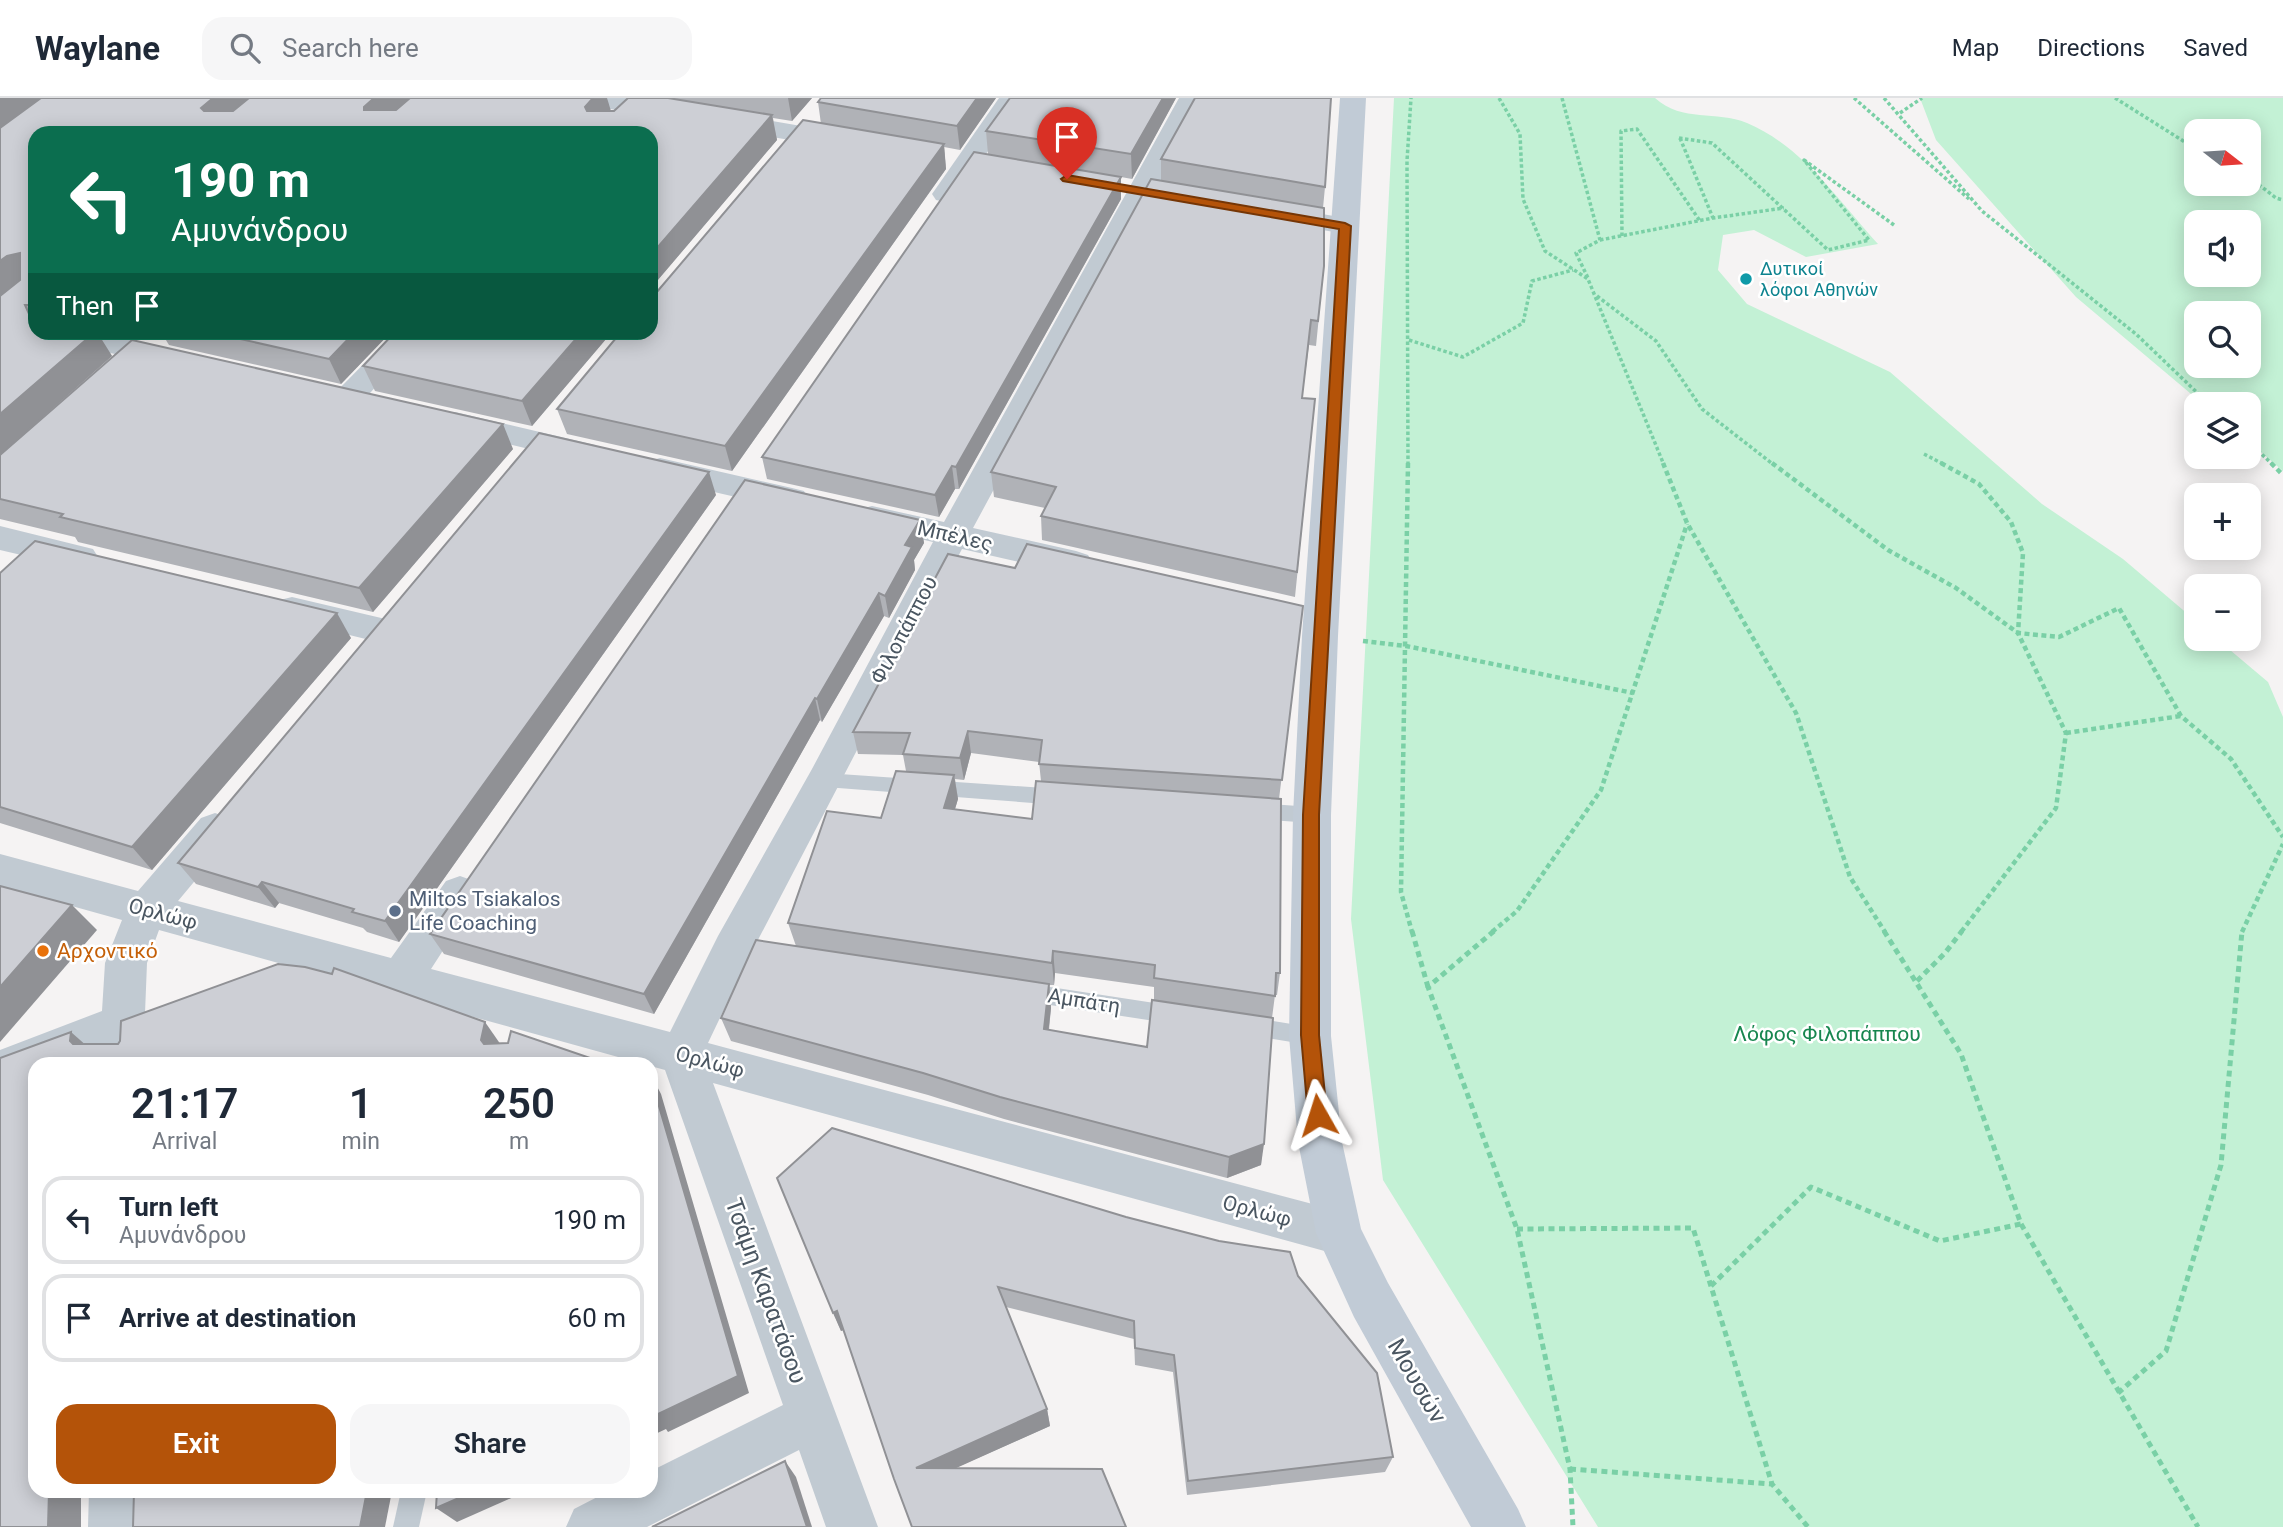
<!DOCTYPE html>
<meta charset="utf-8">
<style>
:root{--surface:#fff;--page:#f6f6f7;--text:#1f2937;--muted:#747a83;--line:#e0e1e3;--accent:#b45309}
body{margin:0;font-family:Roboto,sans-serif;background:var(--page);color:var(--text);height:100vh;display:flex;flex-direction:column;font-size:26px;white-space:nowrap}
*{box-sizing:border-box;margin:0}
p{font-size:23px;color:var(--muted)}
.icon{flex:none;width:38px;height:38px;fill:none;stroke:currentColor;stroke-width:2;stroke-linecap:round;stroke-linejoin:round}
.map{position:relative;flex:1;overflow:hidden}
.drawer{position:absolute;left:28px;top:959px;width:630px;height:441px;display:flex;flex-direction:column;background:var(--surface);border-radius:21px;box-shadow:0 4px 18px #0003}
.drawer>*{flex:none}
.guide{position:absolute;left:28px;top:28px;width:630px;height:214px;border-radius:21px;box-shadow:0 4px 18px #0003;background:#0b6e4f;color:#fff;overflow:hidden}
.needle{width:46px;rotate:107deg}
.buttons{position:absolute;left:2184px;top:21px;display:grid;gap:14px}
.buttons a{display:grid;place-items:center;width:77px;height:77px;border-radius:14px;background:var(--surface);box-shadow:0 4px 18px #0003;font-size:35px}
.pin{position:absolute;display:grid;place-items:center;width:60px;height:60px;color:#fff;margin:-72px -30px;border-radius:50% 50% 50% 0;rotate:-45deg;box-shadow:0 0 7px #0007}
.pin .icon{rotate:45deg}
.me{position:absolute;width:77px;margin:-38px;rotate:354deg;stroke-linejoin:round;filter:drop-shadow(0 0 5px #0008)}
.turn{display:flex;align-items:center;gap:24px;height:147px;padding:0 28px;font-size:32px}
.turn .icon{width:91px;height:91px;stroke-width:2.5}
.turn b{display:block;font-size:49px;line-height:60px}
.then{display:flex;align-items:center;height:66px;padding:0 28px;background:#0003;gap:14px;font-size:26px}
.eta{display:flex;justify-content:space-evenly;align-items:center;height:119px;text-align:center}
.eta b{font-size:42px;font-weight:600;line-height:49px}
.button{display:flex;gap:14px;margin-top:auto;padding:14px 28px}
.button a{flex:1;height:80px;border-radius:21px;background:var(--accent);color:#fff;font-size:28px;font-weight:600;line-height:80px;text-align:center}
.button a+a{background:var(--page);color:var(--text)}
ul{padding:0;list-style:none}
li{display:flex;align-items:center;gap:21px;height:88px;margin:0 14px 10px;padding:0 14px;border:4px solid var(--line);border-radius:21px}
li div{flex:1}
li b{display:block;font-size:26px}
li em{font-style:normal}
header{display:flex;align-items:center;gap:42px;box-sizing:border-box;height:98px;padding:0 35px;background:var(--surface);border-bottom:2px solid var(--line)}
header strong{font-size:33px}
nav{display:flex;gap:38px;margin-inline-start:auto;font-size:24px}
.search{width:490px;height:63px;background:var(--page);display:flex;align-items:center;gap:18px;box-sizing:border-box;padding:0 24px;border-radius:21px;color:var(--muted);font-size:26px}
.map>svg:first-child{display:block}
.green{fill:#c3f1d5;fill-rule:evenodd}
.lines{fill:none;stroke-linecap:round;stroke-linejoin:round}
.path-far2{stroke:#7ad0a6;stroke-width:3.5;stroke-dasharray:3.5 2.5;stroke-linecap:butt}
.path-far1{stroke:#7ad0a6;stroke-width:4.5;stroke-dasharray:5 3.5;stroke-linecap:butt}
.path{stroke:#7ad0a6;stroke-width:5;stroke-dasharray:6 4.5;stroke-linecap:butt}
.lane{fill:#c1cad2;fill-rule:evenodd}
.street{fill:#c1cad2;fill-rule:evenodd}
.secondary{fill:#c1cbd6;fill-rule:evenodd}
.wall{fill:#b0b2b7;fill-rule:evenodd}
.shaded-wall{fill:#909195}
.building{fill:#cdcfd5;stroke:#909195;stroke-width:2}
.route{fill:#b45309;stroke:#753606;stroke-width:2}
.culture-dot{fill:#0f9aa8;stroke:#fff;stroke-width:2.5}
.service-dot{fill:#5c6f8a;stroke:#fff;stroke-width:2.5}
.food-dot{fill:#e8710a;stroke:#fff;stroke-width:2.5}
.labels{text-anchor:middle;stroke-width:5;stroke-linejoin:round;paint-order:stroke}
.far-culture-label{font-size:18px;fill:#0d838f;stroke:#fff;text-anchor:start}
.street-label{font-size:21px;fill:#4a5661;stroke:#fff}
.service-label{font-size:21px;fill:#4e5e75;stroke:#fff;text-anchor:start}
.food-label{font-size:21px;fill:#c56008;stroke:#fff;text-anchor:start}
.park-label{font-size:21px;fill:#17864f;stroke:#fff}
.near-street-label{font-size:24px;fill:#4a5661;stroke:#fff}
</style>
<header>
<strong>Waylane</strong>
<div class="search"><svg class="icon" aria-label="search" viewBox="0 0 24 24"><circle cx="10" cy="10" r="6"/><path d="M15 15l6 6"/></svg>Search here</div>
<nav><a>Map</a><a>Directions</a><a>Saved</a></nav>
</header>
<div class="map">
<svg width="2283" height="1429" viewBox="0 0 2283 1429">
<rect width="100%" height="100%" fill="#f5f3f3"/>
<g class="green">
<path d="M1394 0H1655C1683 25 1716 12 1747 25 1802 48 1839 103 1878 146L1806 159 1754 132 1723 137 1718 172 1747 206 1890 274 2042 406 2123 461 2196 523V541H2217L2268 584 2283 619V1429H1598L1383 1082 1351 821Z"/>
<path d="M1920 0H2283V373L2249 344V306H2203L2076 199 1936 42ZM2196 33H2249V86H2196ZM2196 124H2249V177H2196ZM2196 215H2249V268H2196Z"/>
</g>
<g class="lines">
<g class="path-far2">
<path d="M1499 0 1520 36 1523 101 1545 153 1588 181 1664 367"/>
<path d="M1562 0 1600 142 1576 155 1588 180"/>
<path d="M1854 0 1969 101"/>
<path d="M1884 0 1982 113 2136 236 2209 306"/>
<path d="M2115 0 2196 51"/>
<path d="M1900 15 1922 0"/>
<path d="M1679 40 1712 45 1828 152 1869 142 1804 62 1894 127"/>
<path d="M1680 40 1713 120"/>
<path d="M2249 79 2276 100 2283 102"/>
<path d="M1622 138 1621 33 1637 31 1700 123"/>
<path d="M1600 142 1713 120 1784 110"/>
<path d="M1597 198 1656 243 1702 311 1774 367"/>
<path d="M1409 242 1463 259 1523 225 1532 183 1573 172"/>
<path d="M2249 344 2273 367"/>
<path d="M1924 356 1945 367"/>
<path d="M1408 367 1407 63 1411 0"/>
</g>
<g class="path-far1">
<path d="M1408 365 1401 794 1412 834"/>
<path d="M1663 365 1687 425 1796 615 1850 779 1885 834"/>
<path d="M1772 365 1888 452 1956 490 2018 535 2059 539 2119 510 2181 618 2231 661 2283 739"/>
<path d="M1941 365 1979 386 2011 424 2023 455 2018 535 2066 635 2056 710 1961 834"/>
<path d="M2271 365 2283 377"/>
<path d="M1363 543 1406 548 1633 595"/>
<path d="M2066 635 2181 618"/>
<path d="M1492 834 1517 813 1601 692 1687 426"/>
<path d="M2242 834 2283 746"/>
</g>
<g class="path">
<path d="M1412 833 1428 889"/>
<path d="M1494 833 1428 889 1517 1131 1570 1371 1573 1429"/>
<path d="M1884 833 1961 956 2021 1126 2198 1429"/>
<path d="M1917 883 1945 855 1962 833"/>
<path d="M1517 1131 1693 1130 1772 1386 1808 1429"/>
<path d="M1711 1188 1811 1089 1940 1143 2021 1126"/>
<path d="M2118 1295 2166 1253 2221 1067 2242 833"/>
<path d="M1570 1371 1772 1386"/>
</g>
<g class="lane">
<path d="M825 675 1059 691 1066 694 1069 699 1066 704 1059 707 825 689 818 687 816 682 818 677Z"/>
<path d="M1257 705 1312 709 1319 712 1322 717 1319 722 1312 725 1257 721 1250 718 1247 713 1250 708Z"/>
<path d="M1024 885 1174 908 1181 910 1185 917 1181 924 1174 926 1024 903 1017 900 1014 894 1017 888Z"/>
<path d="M1249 919 1310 929 1318 931 1321 938 1318 945 1310 947 1249 937 1241 935 1238 928 1241 921Z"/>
<path d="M401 1393H427L419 1429H393Z"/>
</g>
<g class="street">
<path d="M580 0H637L842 35 851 38 855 43 851 48 842 51 593 8 584 5Z"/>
<path d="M999 0H1025L954 102 945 104 936 102 932 96Z"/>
<path d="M1179 0H1205L973 430 1076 453 1088 457 1093 465 1088 473 1076 477 962 451 748 861 708 945 1339 1113 1355 1119 1362 1135 1355 1151 1339 1157 713 985 878 1429H826L799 1352 647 1429H566L574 1411 609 1393H651V1373L783 1307 665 972 159 832 147 865 143 966H99L100 952 64 966H35V977L0 990V952L102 913 105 865 122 822 0 788V756L138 793 201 720 215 715 229 720 234 731 229 742 178 803 391 860 446 783 460 778 474 783 480 795 431 871 670 934 718 838 812 671 933 444 860 427 856 419 860 411 872 408 944 424Z"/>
<path d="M1271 107 1345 120 1355 122 1359 128 1355 134 1345 136 1261 121 1257 115 1261 109Z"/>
<path d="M43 234H99L185 254 189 261 185 268 174 270 47 240Z"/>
<path d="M395 234H426L359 307 348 310 337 307 333 300 337 293Z"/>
<path d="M455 314 595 347 600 354 595 361 584 364 444 331 439 324 444 317Z"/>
<path d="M660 360 792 390 804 393 808 401 804 409 792 412 649 379 644 371 649 363Z"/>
<path d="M0 428 93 451 98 459 93 467 81 471 0 452Z"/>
<path d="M292 499 394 523 400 532 394 541 382 545 280 520 275 511 280 502Z"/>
<path d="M89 1393H141L140 1429H88Z"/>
</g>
<path class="secondary" d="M1340 0H1366L1338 538 1331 717V938L1342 1044 1361 1131 1388 1185 1518 1411 1526 1429H1471L1354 1219 1323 1151 1316 1135 1298 1044 1289 938 1293 717 1302 538Z"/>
</g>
<g class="wall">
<path d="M0 0 614 13 628 0H812L792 23 773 20 777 42 651 190V35H35V234H97L112 258 0 357Z"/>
<path d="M996 0 960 52 944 49 946 71 732 373 567 336 557 311 656 195 821 26 818 4Z"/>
<path d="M1010 0H1176L1132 81 1121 79V101L959 391H955L939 419 767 381 762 359 988 56 986 33Z"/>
<path d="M1161 61 1325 89 1323 110 1324 168 1316 248 1309 247 1302 300 1315 301 1295 499 1042 442 1041 418 1045 410 994 399 991 374 1161 83Z"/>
<path d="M114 234H140L134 239Z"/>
<path d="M161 234H391L341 286 169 247Z"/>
<path d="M612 234 532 328 375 293 363 268Z"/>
<path d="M513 351 373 514 78 444 75 439 0 421V357Z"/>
<path d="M716 397 399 844 367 834 363 830 279 805 275 810 196 786 178 765Z"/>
<path d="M920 422 924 445 914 462 915 472 889 520 884 518 822 624 820 622 654 916 444 856 430 836Z"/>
<path d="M1015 470 1303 508 1279 701 1280 875 1277 897H1275L1272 920 1261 1067 1227 1080 1004 1021 928 997 731 943 721 920 796 848 788 825 881 720 906 673 903 657 858 656 853 634ZM971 655 1039 664 1041 683 1032 721 955 711 958 701 955 681 964 682ZM1055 875 1154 889V902L1147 949 1049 932 1051 910 1049 887H1054Z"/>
<path d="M0 475 351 540 152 772 0 725Z"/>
<path d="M777 1080 1298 1178 1393 1359 1385 1374 1187 1397 1173 1274 1135 1267 1134 1241 1006 1209 1047 1311 1050 1328 955 1370 912 1429 844 1232 841 1233Z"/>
</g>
<g class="shaded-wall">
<path d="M0 0H49L0 35Z"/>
<path d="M213 0H253L213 35 201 10Z"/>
<path d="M374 0H411L374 35 364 12V9Z"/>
<path d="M593 0H607L611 13 592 33 585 9Z"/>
<path d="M788 0H812L792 23Z"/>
<path d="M977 0H996L960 52 957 28Z"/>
<path d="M1163 0H1176L1132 81 1131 56Z"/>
<path d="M772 17 777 42 651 190V157Z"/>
<path d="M944 46 946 71 732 373 725 348Z"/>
<path d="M1121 79V101L959 391 956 369Z"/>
<path d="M20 155 35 177 0 202V163L7 158Z"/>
<path d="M95 234H97L112 258 0 357V316Z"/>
<path d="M131 234H140L134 239Z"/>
<path d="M355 234H391L341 286 329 261Z"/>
<path d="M582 234H612L532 328 522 303Z"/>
<path d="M503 326 513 351 373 514 359 490Z"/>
<path d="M952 368 955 391 939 419 935 397Z"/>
<path d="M709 374 716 397 399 844 385 823Z"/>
<path d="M920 422 924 445 914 462 915 472 889 520 885 498 905 447Z"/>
<path d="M879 495 884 518 822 624 817 601Z"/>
<path d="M337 515 351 540 152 772 132 749Z"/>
<path d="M815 600 820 622 654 916 644 896Z"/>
<path d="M968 633 971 655 964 682 960 660Z"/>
<path d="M954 677 958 701 948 734 944 710Z"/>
<path d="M262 784 279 805 275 810 258 789Z"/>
<path d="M72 807 97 832 0 944V889Z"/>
<path d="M1053 853 1055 875 1054 887 1052 865Z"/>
<path d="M1049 886 1051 910 1046 954 1044 931Z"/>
<path d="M485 924 501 947 497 965 481 942Z"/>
<path d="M71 934 97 957V966L70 943Z"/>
<path d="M651 977 661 996 749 1295 668 1334 666 1331 651 1338Z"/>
<path d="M1264 1046 1261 1067 1227 1080 1229 1059Z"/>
<path d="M837 1213 846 1231 841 1233 833 1215Z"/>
<path d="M1047 1311 1050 1328 923 1385 916 1370Z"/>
<path d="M785 1363 796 1379 812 1429H807Z"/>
<path d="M49 1393H81V1429H48Z"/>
<path d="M367 1393H392L385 1429H360Z"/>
<path d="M475 1393H527L457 1424 436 1410Z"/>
</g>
<g class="building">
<path d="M41 0H213L201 10 204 13H233L249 0H374L364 9V12H396L410 0H593L585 9 587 13H614L628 0H668L772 17 651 157V35H35V207H25L30 218 35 219V234H95L0 316V198L20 182V155L7 158 0 163V30Z"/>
<path d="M821 0H977L957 28 818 4Z"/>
<path d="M1010 0H1163L1131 56 986 33Z"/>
<path d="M1195 0H1331L1325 89 1161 61Z"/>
<path d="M803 22 944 46 725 348 557 311 621 234H651V196L656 195Z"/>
<path d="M974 54 1121 79 956 369 952 368 935 397 762 359Z"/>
<path d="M1151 81 1324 110V168L1318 223 1311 222 1302 300 1315 301 1297 474 1041 418 1056 389 991 374Z"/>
<path d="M209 234H355L329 261Z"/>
<path d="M395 234H582L522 303 363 268Z"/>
<path d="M132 242 503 326 359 490 60 419 63 416 0 401V357Z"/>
<path d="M539 335 709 374 385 823 352 814 354 811 262 784 258 789 178 765Z"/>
<path d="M745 382 920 422 905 447 912 449 885 498 879 495 817 601 815 600 644 896 430 836Z"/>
<path d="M35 443 337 515 132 749 0 709V475Z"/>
<path d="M1027 446 1303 508 1282 682 1039 666 1042 642 968 633 960 660 903 656 910 635 853 634 948 456 1015 470Z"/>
<path d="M896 673 954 677 944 710 1032 721 1036 683 1281 701 1280 875H1276L1275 898 1154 880 1155 867 1053 853 1052 865 788 825 827 713 881 720Z"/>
<path d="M0 788 72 807 0 889Z"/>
<path d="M756 842 1049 886 1044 931 1147 949 1152 902 1273 920 1264 1046 1229 1059 1000 999 923 975 721 920Z"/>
<path d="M278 866 305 869 332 876 334 870 485 924 481 942 484 946 508 945 511 933 590 960 616 966H35V1393H49L48 1429H0V960L71 934 70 943 73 946H118L120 943 121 923Z"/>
<path d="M651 981 738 1278 654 1318 653 1315 651 1316Z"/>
<path d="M832 1030 1126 1119 1219 1143 1290 1154 1298 1178 1377 1275 1393 1359 1188 1383 1174 1257 1135 1250 1134 1223 998 1189 1047 1311 916 1370 1102 1371 1126 1429H912L894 1381 837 1213 833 1215 777 1080Z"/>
<path d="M785 1363 807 1429H652Z"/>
<path d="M134 1393H367L360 1429H133Z"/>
<path d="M437 1393H475L436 1410Z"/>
</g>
<path class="route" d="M1067 77 1345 125 1351 128 1319 717V937L1327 1017 1324 1023 1318 1026 1311 1023 1308 1017 1301 937 1303 717 1339 131 1063 83 1061 81Z"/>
<circle class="culture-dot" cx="1746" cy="181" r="7"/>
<circle class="service-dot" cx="395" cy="813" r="7"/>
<circle class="food-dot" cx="43" cy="853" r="7"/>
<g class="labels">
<g class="far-culture-label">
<text x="1760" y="177">Δυτικοί<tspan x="1760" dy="21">λόφοι Αθηνών</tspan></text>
</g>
<g class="street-label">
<text transform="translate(955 438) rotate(13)" y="7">Μπέλες</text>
<text transform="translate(904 532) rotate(-62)" y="7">Φιλοπάππου</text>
<text transform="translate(163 816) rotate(15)" y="7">Ορλώφ</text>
<text transform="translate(1084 903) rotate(9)" y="7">Αμπάτη</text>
<text transform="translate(710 964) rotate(15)" y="7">Ορλώφ</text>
<text transform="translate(1257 1113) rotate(15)" y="7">Ορλώφ</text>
</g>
<g class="service-label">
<text x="409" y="808">Miltos Tsiakalos<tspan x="409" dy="24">Life Coaching</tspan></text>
</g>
<g class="food-label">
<text x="57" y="860">Αρχοντικό</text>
</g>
<g class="park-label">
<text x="1827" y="943">Λόφος Φιλοπάππου</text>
</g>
<g class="near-street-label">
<text transform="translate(766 1193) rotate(70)" y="8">Τσάμη Καρατάσου</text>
<text transform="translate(1417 1283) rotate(60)" y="8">Μουσών</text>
</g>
</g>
</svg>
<div class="buttons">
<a><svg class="needle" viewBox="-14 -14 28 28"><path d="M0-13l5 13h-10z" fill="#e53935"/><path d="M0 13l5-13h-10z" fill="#747a83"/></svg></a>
<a><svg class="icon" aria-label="sound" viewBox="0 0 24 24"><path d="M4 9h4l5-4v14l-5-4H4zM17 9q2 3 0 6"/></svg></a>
<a><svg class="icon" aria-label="search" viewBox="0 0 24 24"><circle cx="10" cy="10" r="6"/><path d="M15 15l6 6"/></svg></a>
<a><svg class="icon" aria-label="layers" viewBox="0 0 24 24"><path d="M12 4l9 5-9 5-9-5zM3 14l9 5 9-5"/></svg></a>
<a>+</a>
<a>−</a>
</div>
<div class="pin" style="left:1067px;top:81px;background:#d93025"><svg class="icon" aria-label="arrive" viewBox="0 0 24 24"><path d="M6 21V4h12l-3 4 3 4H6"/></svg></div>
<svg class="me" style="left:1318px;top:1017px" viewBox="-20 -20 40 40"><path d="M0-17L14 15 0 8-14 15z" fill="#b45309" stroke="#fff" stroke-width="4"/></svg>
<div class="guide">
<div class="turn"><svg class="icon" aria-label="left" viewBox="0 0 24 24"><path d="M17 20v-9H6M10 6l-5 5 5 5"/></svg><div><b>190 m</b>Αμυνάνδρου</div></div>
<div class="then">Then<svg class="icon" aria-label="arrive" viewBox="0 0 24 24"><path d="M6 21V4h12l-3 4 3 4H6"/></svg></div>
</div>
<section class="drawer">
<div class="eta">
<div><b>21:17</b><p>Arrival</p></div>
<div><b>1</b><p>min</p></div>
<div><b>250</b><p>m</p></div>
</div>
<ul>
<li><svg class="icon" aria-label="left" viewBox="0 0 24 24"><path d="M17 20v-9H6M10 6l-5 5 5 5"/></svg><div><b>Turn left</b><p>Αμυνάνδρου</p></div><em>190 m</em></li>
<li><svg class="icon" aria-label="arrive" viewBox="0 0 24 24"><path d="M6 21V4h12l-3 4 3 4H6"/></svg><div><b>Arrive at destination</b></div><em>60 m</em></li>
</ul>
<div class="button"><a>Exit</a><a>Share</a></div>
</section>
</div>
